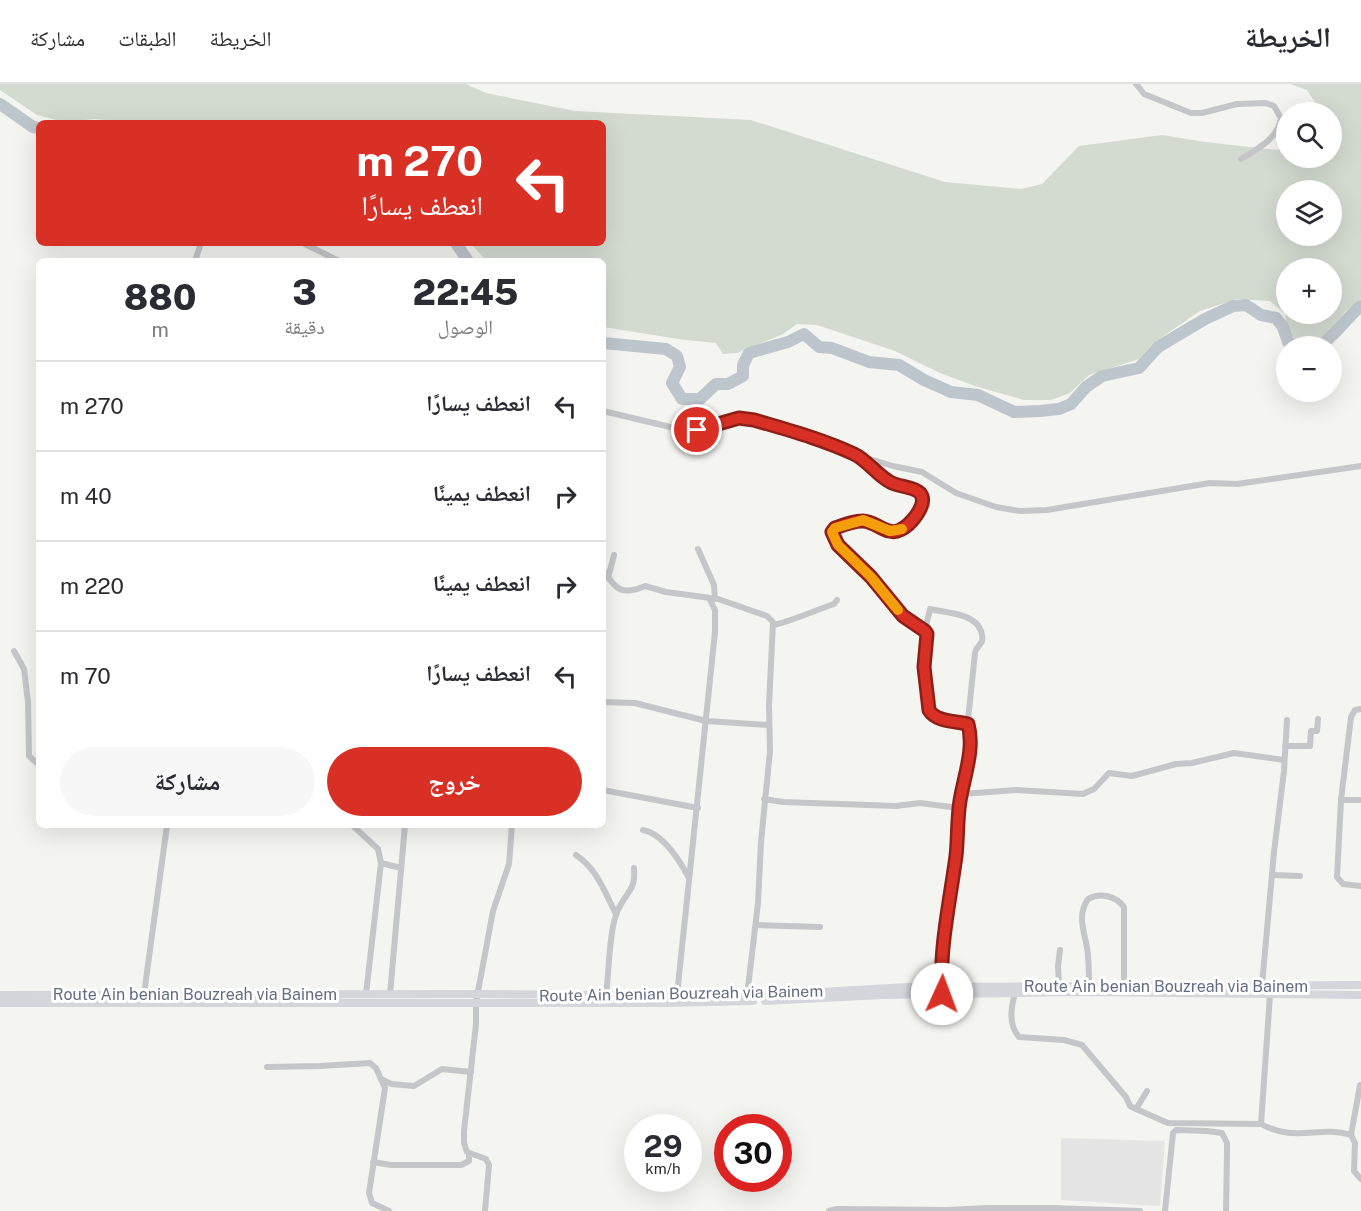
<!DOCTYPE html>
<html lang="ar">
<meta charset="utf-8">
<style>
:root{--surface:#fff;--page:#f7f7f7;--text:#2b2b33;--muted:#7c7c81;--line:#e1e1e2;--accent:#d93025}
body{margin:0;font-family:"Public Sans","Noto Naskh Arabic",sans-serif;background:var(--page);color:var(--text);direction:rtl;height:100vh;display:flex;flex-direction:column;font-size:22px;white-space:nowrap}
*{box-sizing:border-box;margin:0}
p{font-size:20px;color:var(--muted)}
.icon{flex:none;width:33px;height:33px;fill:none;stroke:currentColor;stroke-width:2;stroke-linecap:round;stroke-linejoin:round}
.map{position:relative;flex:1;overflow:hidden;direction:ltr}
.details{position:absolute;left:36px;top:174px;width:570px;height:570px;display:flex;flex-direction:column;background:var(--surface);border-radius:9px;box-shadow:0 6px 24px #0002;direction:rtl}
.details>*{flex:none}
.hud{position:absolute;left:36px;top:36px;width:570px;height:126px;border-radius:9px;box-shadow:0 6px 24px #0002;direction:rtl;background:#d93025;color:#fff;overflow:hidden}
.buttons{position:absolute;left:1276px;top:18px;display:grid;gap:12px}
.buttons a{display:grid;place-items:center;width:66px;height:66px;border-radius:50%;background:var(--surface);box-shadow:0 6px 24px #0002;font-size:30px}
.speed{position:absolute;left:624px;top:1030px;display:flex;gap:12px;font-size:30px;font-weight:700;text-align:center}
.speed>*{display:grid;place-content:center;width:78px;height:78px;border-radius:50%;background:var(--surface);box-shadow:0 6px 24px #0002;line-height:1}
.speed small{font-size:15px;font-weight:400}
.speed .limit{border:9px solid #d22;background:#fff;color:#111}
.pin{position:absolute;display:grid;place-items:center;width:51px;height:51px;color:#fff;margin:-26px;border:3px solid #fff;border-radius:50%;box-shadow:0 2px 6px #0007}
.me{position:absolute;width:66px;margin:-33px;rotate:2deg;stroke-linejoin:round;filter:drop-shadow(0 0 4px #0008)}
.turn{display:flex;align-items:center;gap:21px;height:126px;padding:0 24px;font-size:27px}
.turn .icon{width:78px;height:78px;stroke-width:2.5}
.turn b{display:block;font-size:42px;line-height:51px}
.eta{display:flex;justify-content:space-evenly;align-items:center;height:102px;text-align:center}
.eta b{font-size:36px;font-weight:800;line-height:42px}
.button{display:flex;gap:12px;margin-top:auto;padding:12px 24px}
.button a{flex:1;height:69px;border-radius:36px;background:var(--accent);color:#fff;font-size:24px;font-weight:800;line-height:69px;text-align:center}
.button a+a{background:var(--page);color:var(--text)}
ul{padding:0;list-style:none}
li{display:flex;align-items:center;gap:18px;height:90px;padding:0 24px;border-top:2px solid var(--line)}
li div{flex:1}
li b{display:block;font-size:22px}
li em{font-style:normal}
header{display:flex;align-items:center;gap:36px;box-sizing:border-box;height:84px;padding:0 30px;background:var(--surface);border-bottom:2px solid var(--line)}
header strong{font-size:28px}
nav{display:flex;gap:33px;margin-inline-start:auto;font-size:21px}
.map>svg:first-child{display:block}
.built{fill:#e4e5e4}
.green{fill:#d3dbd1;fill-rule:evenodd}
.lines{fill:none;stroke-linecap:round;stroke-linejoin:round}
.river{stroke:#bec6cd;stroke-width:12}
.minor{stroke:#c4c6ca;stroke-width:6}
.secondary{stroke:#d4d6dc;stroke-width:8}
.route-casing{stroke:#8d1f18;stroke-width:15}
.route{stroke:#d93025;stroke-width:10}
.slow{stroke:#f59e0b;stroke-width:10}
.labels{text-anchor:middle;stroke-width:6;stroke-linejoin:round;paint-order:stroke}
.street-label{font-size:16px;fill:#636d82;stroke:#fff}
</style>
<header>
<strong>الخريطة</strong>
<nav><a>الخريطة</a><a>الطبقات</a><a>مشاركة</a></nav>
</header>
<div class="map">
<svg width="1361" height="1127" viewBox="0 0 1361 1127">
<rect width="100%" height="100%" fill="#f4f4f0"/>
<path class="built" d="M1061 1054 1165 1057 1160 1122 1061 1116Z"/>
<path class="green" d="M0 0H466L486 9 575 27 751 36 945 98 1021 105 1042 100 1079 62 1162 51 1205 58 1277 66 1287 62V74H1332V28H1321L1307 6 1290 0H1361V215L1345 228 1330 247 1316 258 1300 257 1288 250 1285 230 1270 217 1237 215 1200 227 1152 260 1139 275 1089 291 1070 309 1051 316H1024L975 302 940 289 895 267 817 241 797 240 783 250 737 269 723 270 716 259 685 256 603 243V177H487L470 159H603V39H142L94 35 64 38 37 31 0 6ZM1287 106H1332V152H1287ZM1287 184H1332V230H1287Z"/>
<g class="lines">
<g class="river">
<path d="M0 20 33 43 39 44"/>
<path d="M456 159 468 177"/>
<path d="M603 259 666 265 677 272 680 283 672 299 682 315H700L716 300H728L743 292V281L749 269 788 258 804 250 819 263 832 264 869 278 899 281 924 296 951 308 978 311 1014 328 1040 327 1059 325 1071 320 1086 303 1102 292 1139 284 1158 263 1205 235 1233 222 1246 221 1261 231 1276 234 1283 243 1288 258 1298 262"/>
<path d="M1319 262C1337 251 1345 235 1361 222"/>
</g>
<g class="minor">
<path d="M1136 0 1144 10 1191 29H1202L1237 20 1266 19 1274 22 1281 34C1278 55 1257 65 1241 75"/>
<path d="M303 159 339 177"/>
<path d="M195 177 201 159"/>
<path d="M603 327 687 347C710 345 732 331 755 336L856 371 885 395 919 408C923 416 921 423 916 431 894 464 886 439 863 437 855 436 843 441 835 444L832 452 838 461 871 493 903 532 925 547 927 550 924 583 929 626C936 638 955 637 968 640"/>
<path d="M860 372 893 382 922 388 956 409 996 423 1020 427 1047 426 1210 399 1237 400 1361 382"/>
<path d="M698 465 714 501 715 515"/>
<path d="M603 486C616 506 622 512 645 502L666 508 718 515 767 532 773 538 769 621 770 667 761 758 758 819 747 912"/>
<path d="M608 494 614 471"/>
<path d="M774 541C795 536 813 527 834 520L837 516"/>
<path d="M925 547 930 525C946 529 975 529 981 547 982 550 983 553 982 557 981 561 976 563 975 569L968 636 971 650 970 670 960 718 958 756 944 864 941 906"/>
<path d="M14 567 24 585 28 618 29 672 39 681"/>
<path d="M603 618 635 619 706 637 769 641"/>
<path d="M1361 625 1355 626 1351 633 1341 716 1337 793 1343 800 1361 802"/>
<path d="M1285 662H1310L1311 647H1317L1318 635"/>
<path d="M603 706 698 724"/>
<path d="M962 710 1016 706 1083 710 1094 705 1109 689 1132 692 1176 680 1192 679 1234 669 1284 676"/>
<path d="M764 715 783 718 896 722 920 719 959 724"/>
<path d="M1341 716H1361"/>
<path d="M352 741 378 765 381 779 401 784"/>
<path d="M643 746C664 750 680 777 689 794"/>
<path d="M576 771C598 786 604 807 616 830"/>
<path d="M1272 791 1300 792"/>
<path d="M756 841 820 843"/>
<path d="M1262 901 1274 768 1284 687 1287 636"/>
<path d="M1059 902 1058 882 1060 866"/>
<path d="M1089 902C1089 892 1089 882 1088 872 1087 852 1075 834 1088 815 1100 808 1116 812 1124 823V904"/>
<path d="M1015 909C1011 924 1008 940 1019 953L1064 956 1082 961 1126 1013 1130 1022 1136 1025 1147 1007"/>
<path d="M144 910 167 741"/>
<path d="M366 910 381 779"/>
<path d="M390 910 405 741"/>
<path d="M606 911C609 890 609 844 618 826 626 808 636 807 634 784"/>
<path d="M677 911 715 548V526L709 514"/>
<path d="M1270 911 1261 1040C1295 1059 1320 1041 1351 1051L1355 1059 1354 1087 1361 1095"/>
<path d="M267 983 320 982 370 979 376 984 385 1004 369 1109 372 1119 389 1127"/>
<path d="M383 996 391 1000 414 1002 442 985 471 988"/>
<path d="M1136 1025 1168 1039 1261 1040"/>
<path d="M1351 1051 1360 1001"/>
<path d="M373 1078 391 1081H461L469 1077V1069"/>
<path d="M987 1126V1124H1052L1140 1127"/>
<path d="M485 1127 489 1081 486 1075 467 1068 464 1059V1047L476 940V918L493 827 509 780 512 741"/>
<path d="M829 1127 837 1125 947 1126 987 1124"/>
<path d="M1165 1127 1173 1049 1176 1046 1207 1047 1222 1049 1227 1059V1068L1226 1127"/>
</g>
<g class="secondary">
<path d="M0 911 477 910 747 912 908 903 1361 901"/>
<path d="M765 917 882 911 1075 908 1361 911"/>
<path d="M0 919H668L753 917"/>
</g>
</g>
<g class="lines">
<g class="route-casing">
<path id="route" d="M697 346 739 334 754 336C788 346 822 355 854 370 867 376 877 391 890 398 898 403 913 402 920 409 929 420 910 442 900 446 887 453 875 436 862 437 853 437 843 441 835 444L832 448 838 461 871 493 903 532 925 547 927 550 924 583 929 626C936 638 955 637 968 640 975 665 964 692 960 717 957 735 958 754 956 772 950 817 939 865 942 910"/>
</g>
<use href="#route" class="route"/>
<path class="slow" d="M898 526 871 493 838 461 832 448 835 444 863 436 890 447 902 445"/>
</g>
<g class="labels">
<g class="street-label">
<text x="1166" y="908">Route Ain benian Bouzreah via Bainem</text>
<text transform="translate(681 909) rotate(-1)" y="6">Route Ain benian Bouzreah via Bainem</text>
<text x="195" y="916">Route Ain benian Bouzreah via Bainem</text>
</g>
</g>
</svg>
<div class="buttons">
<a><svg class="icon" aria-label="search" viewBox="0 0 24 24"><circle cx="10" cy="10" r="6"/><path d="M15 15l6 6"/></svg></a>
<a><svg class="icon" aria-label="layers" viewBox="0 0 24 24"><path d="M12 4l9 5-9 5-9-5zM3 14l9 5 9-5"/></svg></a>
<a>+</a>
<a>−</a>
</div>
<div class="speed"><div>29<small>km/h</small></div><div class="limit">30</div></div>
<div class="pin" style="left:697px;top:346px;background:#d93025"><svg class="icon" aria-label="arrive" viewBox="0 0 24 24"><path d="M6 21V4h12l-3 4 3 4H6"/></svg></div>
<svg class="me" style="left:942px;top:910px" viewBox="-20 -20 40 40"><circle r="19" fill="#fff"/><path d="M0-13L10 11 0 6-10 11z" fill="#d93025"/></svg>
<div class="hud">
<div class="turn"><svg class="icon" aria-label="left" viewBox="0 0 24 24"><path d="M17 20v-9H6M10 6l-5 5 5 5"/></svg><div><b>270 m</b>انعطف يسارًا</div></div>
</div>
<section class="details">
<div class="eta">
<div><b>22:45</b><p>الوصول</p></div>
<div><b>3</b><p>دقيقة</p></div>
<div><b>880</b><p>m</p></div>
</div>
<ul>
<li><svg class="icon" aria-label="left" viewBox="0 0 24 24"><path d="M17 20v-9H6M10 6l-5 5 5 5"/></svg><div><b>انعطف يسارًا</b></div><em>270 m</em></li>
<li><svg class="icon" aria-label="right" viewBox="0 0 24 24"><path d="M7 20v-9h11M14 6l5 5-5 5"/></svg><div><b>انعطف يمينًا</b></div><em>40 m</em></li>
<li><svg class="icon" aria-label="right" viewBox="0 0 24 24"><path d="M7 20v-9h11M14 6l5 5-5 5"/></svg><div><b>انعطف يمينًا</b></div><em>220 m</em></li>
<li><svg class="icon" aria-label="left" viewBox="0 0 24 24"><path d="M17 20v-9H6M10 6l-5 5 5 5"/></svg><div><b>انعطف يسارًا</b></div><em>70 m</em></li>
</ul>
<div class="button"><a>خروج</a><a>مشاركة</a></div>
</section>
</div>
